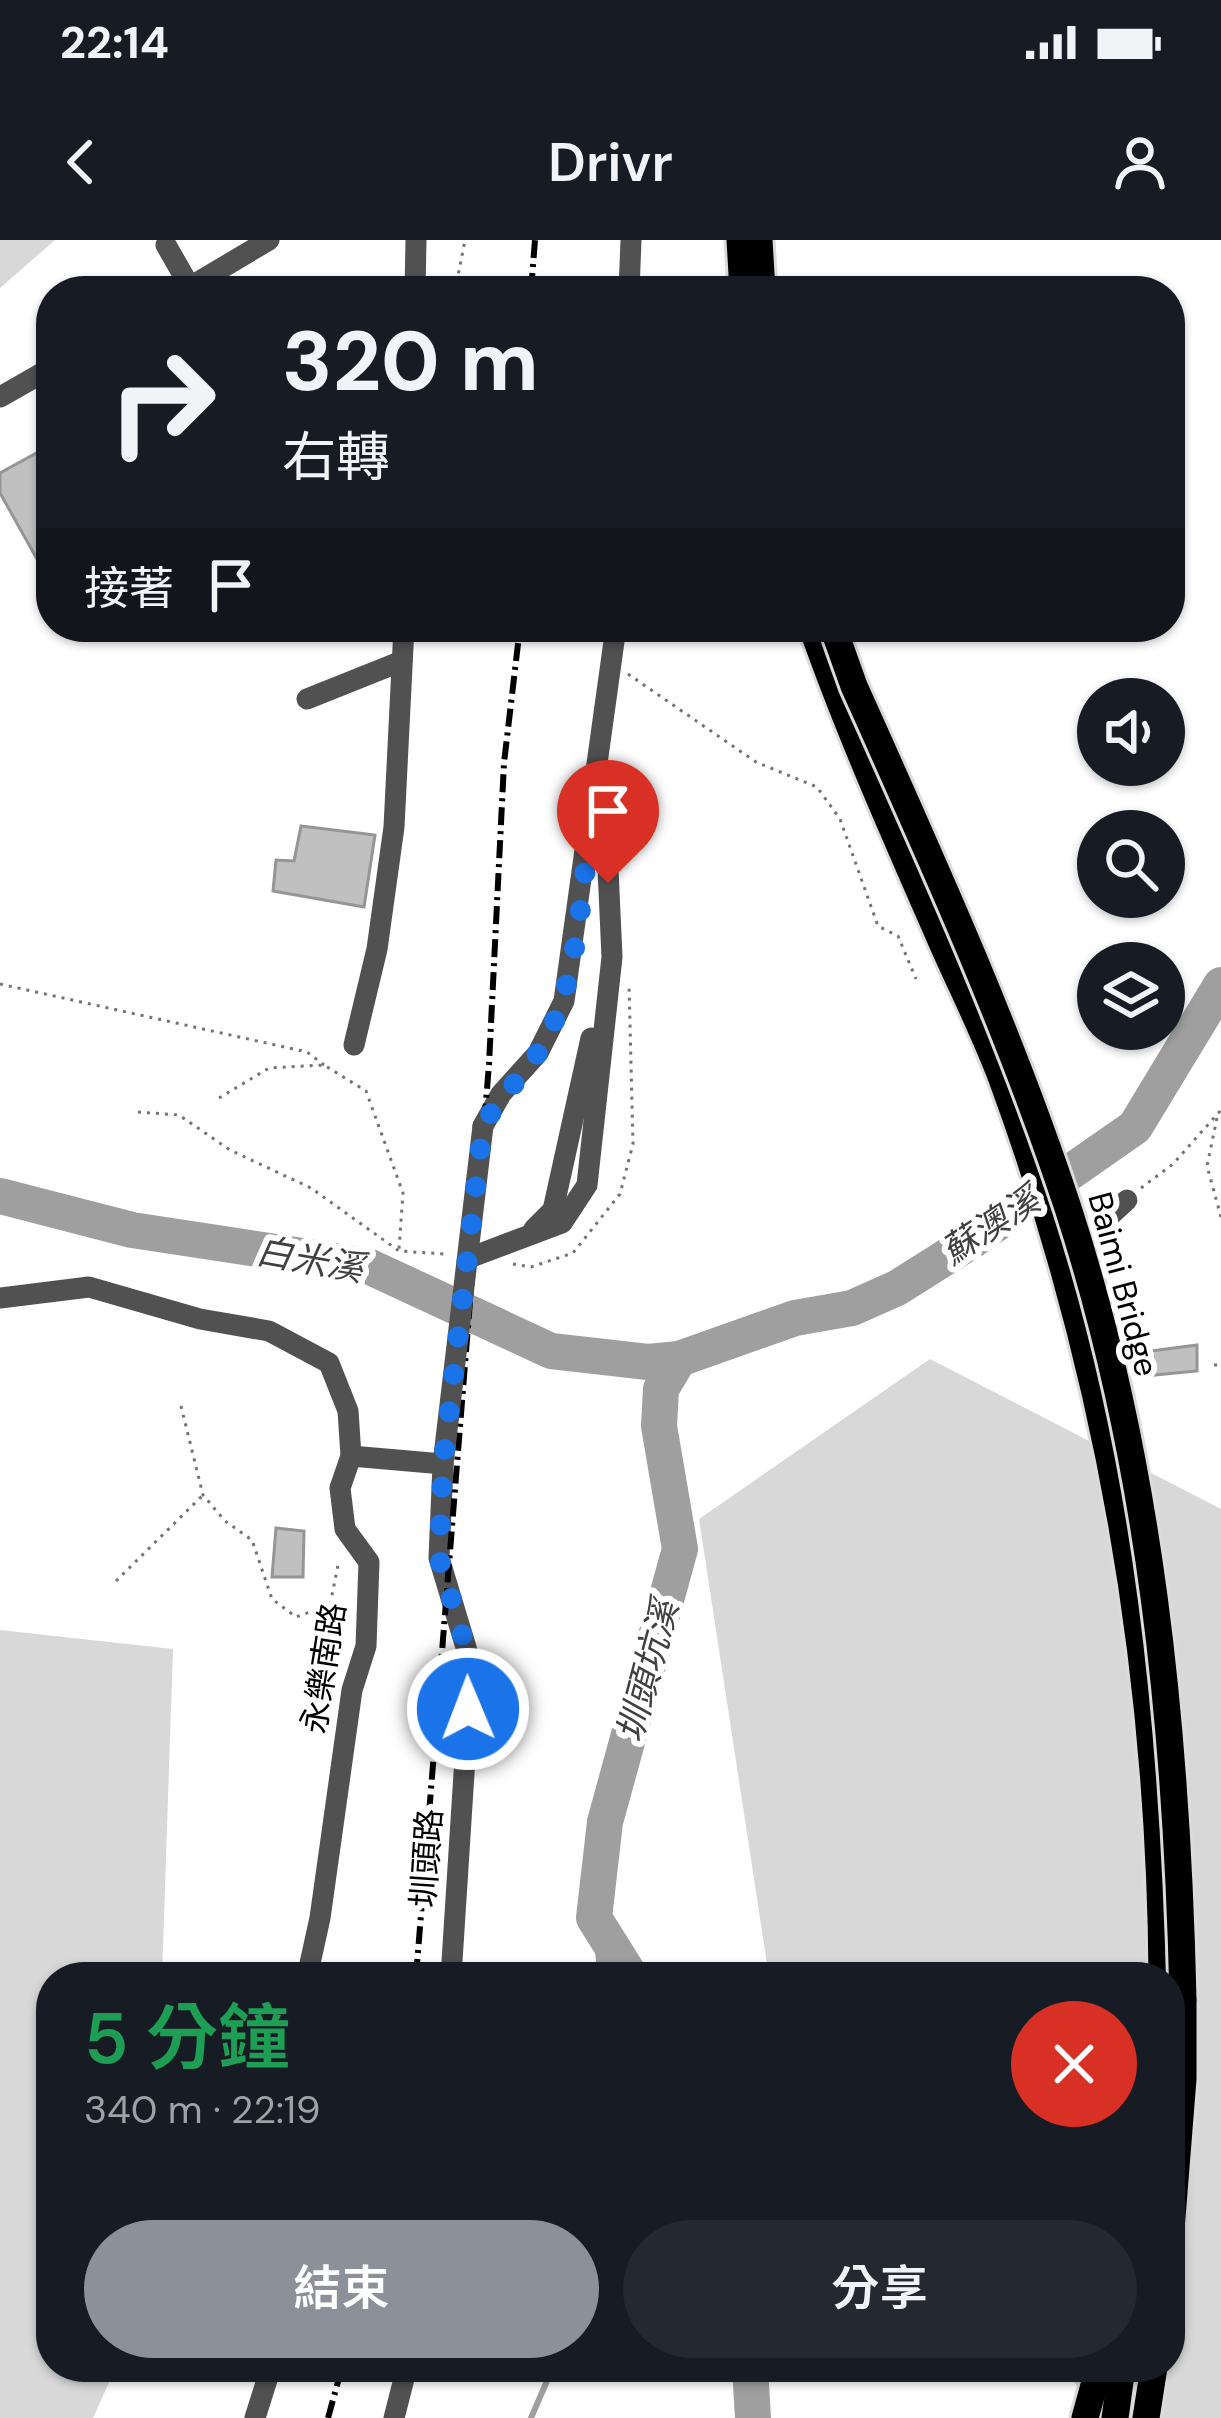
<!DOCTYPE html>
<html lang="zh-TW">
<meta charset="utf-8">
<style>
:root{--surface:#171b24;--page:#242831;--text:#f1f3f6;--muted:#9ea1a6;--accent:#8c9099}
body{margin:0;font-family:"DM Sans","Noto Sans TC",sans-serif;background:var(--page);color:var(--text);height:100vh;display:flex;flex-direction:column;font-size:45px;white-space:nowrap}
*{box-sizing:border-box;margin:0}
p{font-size:39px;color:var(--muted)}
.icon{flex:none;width:66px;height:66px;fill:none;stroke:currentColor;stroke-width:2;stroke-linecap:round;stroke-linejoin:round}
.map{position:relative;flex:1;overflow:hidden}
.drawer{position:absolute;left:36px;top:1722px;width:1149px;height:420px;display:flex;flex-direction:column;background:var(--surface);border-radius:48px;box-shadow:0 3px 9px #0004}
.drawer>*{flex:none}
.banner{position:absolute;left:36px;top:36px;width:1149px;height:366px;border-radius:48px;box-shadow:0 3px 9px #0004;background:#171b24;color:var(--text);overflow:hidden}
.buttons{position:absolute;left:1077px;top:438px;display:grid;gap:24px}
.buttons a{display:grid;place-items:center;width:108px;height:108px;border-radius:50%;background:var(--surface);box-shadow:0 3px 9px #0004;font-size:60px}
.pin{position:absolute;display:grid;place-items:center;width:102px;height:102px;color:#fff;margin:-123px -51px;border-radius:50% 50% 50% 0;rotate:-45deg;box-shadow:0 0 12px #0007}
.pin .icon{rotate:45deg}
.me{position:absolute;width:132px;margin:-66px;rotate:359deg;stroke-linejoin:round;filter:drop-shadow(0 0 9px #0008)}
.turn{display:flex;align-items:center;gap:42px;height:252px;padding:0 48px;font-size:54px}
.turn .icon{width:156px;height:156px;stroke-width:2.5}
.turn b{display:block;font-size:84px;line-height:102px}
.then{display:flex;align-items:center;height:114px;padding:0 48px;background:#0003;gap:24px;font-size:45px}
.round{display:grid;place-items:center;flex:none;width:126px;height:126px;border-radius:63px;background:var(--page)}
.head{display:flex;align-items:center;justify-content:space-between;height:204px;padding:0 48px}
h1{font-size:72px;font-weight:600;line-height:90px;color:#1e9e55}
.button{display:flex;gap:24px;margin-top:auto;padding:24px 48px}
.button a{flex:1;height:138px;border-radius:72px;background:var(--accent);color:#fff;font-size:48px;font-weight:600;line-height:138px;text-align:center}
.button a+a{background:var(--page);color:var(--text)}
.status{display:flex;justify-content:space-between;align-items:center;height:84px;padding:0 60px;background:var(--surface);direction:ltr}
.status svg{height:33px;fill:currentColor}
header{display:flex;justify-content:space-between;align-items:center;height:156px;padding:0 48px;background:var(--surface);font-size:54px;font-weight:600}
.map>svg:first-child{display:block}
.green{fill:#d8d8d8}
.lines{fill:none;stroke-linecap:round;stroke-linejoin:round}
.stream{stroke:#9f9f9f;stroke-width:6}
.river{stroke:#9f9f9f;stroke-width:36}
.building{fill:#c0c0c0;stroke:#959595;stroke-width:3}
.major-casing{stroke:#dbdbdb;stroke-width:33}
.path{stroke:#737373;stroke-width:3;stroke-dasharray:3 6;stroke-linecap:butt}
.minor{stroke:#515151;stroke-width:21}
.major{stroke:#000;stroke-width:27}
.rail{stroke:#000;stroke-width:6;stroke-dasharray:18 6 3 6;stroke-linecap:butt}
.major-bridge-casing{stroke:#dbdbdb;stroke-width:33;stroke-linecap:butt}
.minor-bridge{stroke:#515151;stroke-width:21}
.major-bridge{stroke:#000;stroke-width:27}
.route{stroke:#1a73e8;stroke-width:21;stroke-dasharray:0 37.8}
.labels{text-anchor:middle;stroke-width:12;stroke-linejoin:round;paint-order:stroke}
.street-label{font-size:33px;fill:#000;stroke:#fff}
.water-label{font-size:36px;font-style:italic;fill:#404040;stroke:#fff}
</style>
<div class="status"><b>22:14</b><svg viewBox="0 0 49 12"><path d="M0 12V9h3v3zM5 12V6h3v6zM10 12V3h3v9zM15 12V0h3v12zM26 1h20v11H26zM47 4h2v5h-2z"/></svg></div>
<header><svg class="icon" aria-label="back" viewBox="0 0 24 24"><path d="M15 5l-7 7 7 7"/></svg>Drivr<svg class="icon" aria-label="person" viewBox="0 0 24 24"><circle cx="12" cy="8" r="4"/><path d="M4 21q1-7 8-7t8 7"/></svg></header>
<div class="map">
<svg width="1221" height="2178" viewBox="0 0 1221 2178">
<rect width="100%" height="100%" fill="#fff"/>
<g class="green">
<path d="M0 0H55L0 48Z"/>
<path d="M930 1119 1221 1269V2178H1103L1062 2127H1170V1737H769L699 1279Z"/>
<path d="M0 1390 173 1409 162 1737H51V2127H116L93 2178H0Z"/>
</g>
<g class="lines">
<g class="stream">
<path d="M594 1678 601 1737"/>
<path d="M531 2178 553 2127"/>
</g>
<g class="river">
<path d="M0 956 132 990 368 1026 551 1111 648 1122 679 1119 795 1078 852 1068 897 1048 973 1000 1135 887 1221 745"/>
<path d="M631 1737 594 1678 605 1582 680 1309 659 1186 661 1149 679 1119"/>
<path d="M750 2127 753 2178"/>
</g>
</g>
<g class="building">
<path d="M51 205V344L0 253V233Z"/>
<path d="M301 586 375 595 364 667 273 651 276 620 294 621Z"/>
<path d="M1197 1105V1131L1144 1136 1143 1112Z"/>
<path d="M276 1288 304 1291 303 1337H272Z"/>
</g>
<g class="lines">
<g class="major-casing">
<g id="major">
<path d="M740 0 743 51"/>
<path d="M759 0 762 51"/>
<path d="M812 387C849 492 895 595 940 698 960 744 984 791 1002 839 1108 1128 1160 1429 1162 1737"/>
<path d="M1170 2002 1183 1839V1759"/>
<path d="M1085 2178 1099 2127"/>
<path d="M1115 2178 1122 2127"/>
<path d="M1146 2178 1154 2127"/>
</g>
</g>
<g class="path">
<path d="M455 51 465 0"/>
<path d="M628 434 756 522 817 547 840 579 878 686 898 696 916 739"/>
<path d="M0 744 307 812 324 825"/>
<path d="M219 858 269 828 324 825 366 851 403 953 399 1009"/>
<path d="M138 872 179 875 230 910 311 948 399 1011 445 1014"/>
<path d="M1217 878 1207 926 1221 977"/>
<path d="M1141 948 1173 924 1221 870"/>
<path d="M513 1024 531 1027 573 1013 620 954 633 904 629 744"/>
<path d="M1214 1125H1221"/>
<path d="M181 1166 203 1255 225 1281 252 1300 272 1359 296 1377 330 1365 339 1320"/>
<path d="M116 1341 202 1256"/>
</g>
<g class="minor">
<path d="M166 5 190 47"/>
<path d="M183 51 269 0"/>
<path d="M415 51 416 0"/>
<path d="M629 51 631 0"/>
<path d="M0 157 51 128"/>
<path d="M307 459 402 421"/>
<path d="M354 805 377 709 394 587 404 387"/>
<path d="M483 886 501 854 538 813 564 761 616 387"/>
<path d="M534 989 553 970 591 798"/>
<path d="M1068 1008 1078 1005 1127 960"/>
<path d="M469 1018 562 983 587 945 612 717 607 607 593 576"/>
<path d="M0 1058 89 1047 200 1079 269 1091 329 1123 348 1171 351 1216 340 1248 345 1289 369 1322 366 1406 352 1450 320 1678 307 1737"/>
<path d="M351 1216 443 1224 439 1318 471 1424 451 1737"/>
<path d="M255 2178 271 2127"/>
<path d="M394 2178 407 2127"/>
</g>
<use href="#major" class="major"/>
<g class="rail">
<path d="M531 51 535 0"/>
<path d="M416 1737 489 824 504 523 520 387"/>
<path d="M328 2178 342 2127"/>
</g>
<g class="major-bridge-casing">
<path id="major-bridge" d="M833 387 854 446C931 618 1009 789 1068 968 1151 1223 1177 1493 1183 1759"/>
</g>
<path class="minor-bridge" d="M443 1224 483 886"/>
<use href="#major-bridge" class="major-bridge"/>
</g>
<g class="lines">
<path class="route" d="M468 1469 471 1424 439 1318 443 1224 483 886C499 858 522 838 539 811 579 750 581 648 592 576L607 607 608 643"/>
</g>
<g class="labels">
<g class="street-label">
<text transform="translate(1124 1044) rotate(75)" y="12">Baimi Bridge</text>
<text transform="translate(323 1428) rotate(-81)" y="12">永樂南路</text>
<text transform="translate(426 1618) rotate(-86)" y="12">圳頭路</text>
</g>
<g class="water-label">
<text transform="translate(990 985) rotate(-33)" y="13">蘇澳溪</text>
<text transform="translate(310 1019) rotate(10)" y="13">白米溪</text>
<text transform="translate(647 1431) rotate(-75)" y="13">圳頭坑溪</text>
</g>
</g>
</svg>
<div class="buttons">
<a><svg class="icon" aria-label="sound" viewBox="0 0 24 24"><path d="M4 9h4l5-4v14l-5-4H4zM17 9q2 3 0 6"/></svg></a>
<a><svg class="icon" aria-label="search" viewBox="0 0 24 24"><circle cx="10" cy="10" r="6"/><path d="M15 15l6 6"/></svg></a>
<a><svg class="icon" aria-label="layers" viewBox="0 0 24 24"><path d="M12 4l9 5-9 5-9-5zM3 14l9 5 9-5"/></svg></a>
</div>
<div class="pin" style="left:608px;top:643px;background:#d93025"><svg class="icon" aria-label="arrive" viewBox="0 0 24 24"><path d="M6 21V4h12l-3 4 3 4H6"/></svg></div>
<svg class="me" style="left:468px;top:1469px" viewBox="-20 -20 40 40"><circle r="17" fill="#1a73e8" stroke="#fff" stroke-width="3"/><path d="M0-11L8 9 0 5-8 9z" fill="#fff"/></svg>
<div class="banner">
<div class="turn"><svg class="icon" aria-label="right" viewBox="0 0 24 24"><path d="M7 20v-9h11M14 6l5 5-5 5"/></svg><div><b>320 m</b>右轉</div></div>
<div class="then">接著<svg class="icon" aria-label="arrive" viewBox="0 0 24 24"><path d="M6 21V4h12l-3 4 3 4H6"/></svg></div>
</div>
<section class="drawer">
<div class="head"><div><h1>5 分鐘</h1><p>340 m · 22:19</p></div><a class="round" style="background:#d93025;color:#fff"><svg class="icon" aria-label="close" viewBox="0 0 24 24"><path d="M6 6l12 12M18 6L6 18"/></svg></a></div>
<div class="button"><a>結束</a><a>分享</a></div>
</section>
</div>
